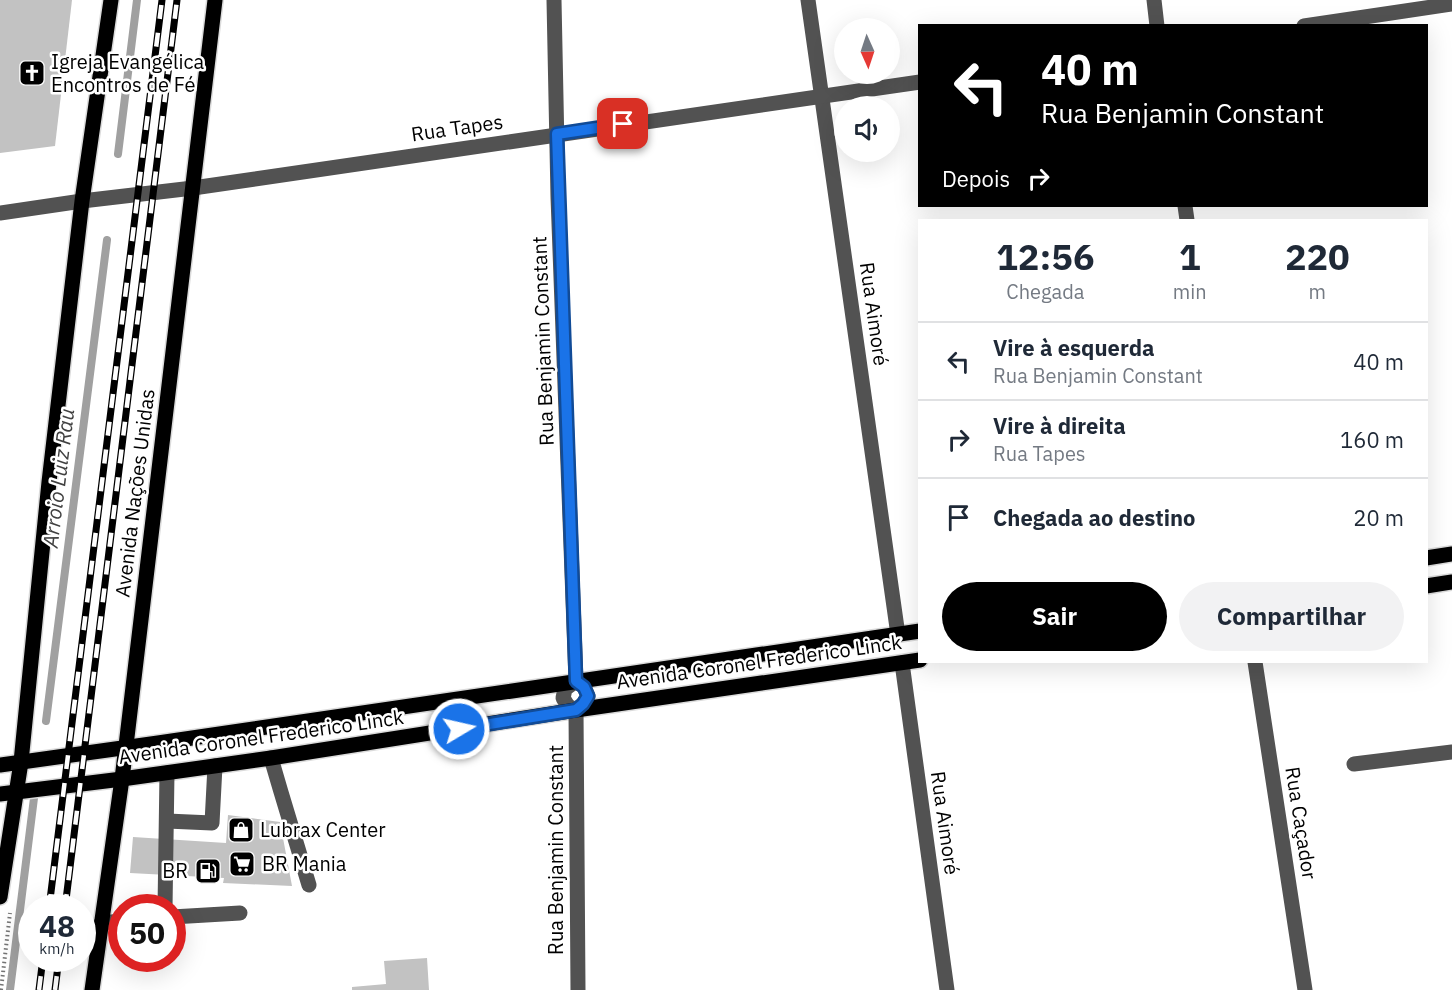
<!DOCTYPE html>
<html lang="pt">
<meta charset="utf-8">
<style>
:root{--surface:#fff;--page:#f2f2f3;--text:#1f2937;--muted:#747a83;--line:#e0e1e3;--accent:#000}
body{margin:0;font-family:"IBM Plex Sans",sans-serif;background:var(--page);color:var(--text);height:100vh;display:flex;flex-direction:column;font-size:22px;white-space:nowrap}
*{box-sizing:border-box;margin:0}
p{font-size:20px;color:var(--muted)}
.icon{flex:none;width:33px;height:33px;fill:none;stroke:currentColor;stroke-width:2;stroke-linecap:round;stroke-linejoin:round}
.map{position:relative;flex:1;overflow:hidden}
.drawer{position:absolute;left:918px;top:219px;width:510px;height:444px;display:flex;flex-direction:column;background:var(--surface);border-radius:0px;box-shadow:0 6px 24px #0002}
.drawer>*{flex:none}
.banner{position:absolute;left:918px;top:24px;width:510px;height:183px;border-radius:0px;box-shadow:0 6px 24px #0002;background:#000;color:#fff;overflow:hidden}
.needle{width:39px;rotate:177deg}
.tools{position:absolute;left:834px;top:18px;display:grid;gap:12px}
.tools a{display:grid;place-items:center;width:66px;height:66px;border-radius:50%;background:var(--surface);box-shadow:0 6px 24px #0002;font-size:30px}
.speed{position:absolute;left:18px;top:894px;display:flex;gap:12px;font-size:30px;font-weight:700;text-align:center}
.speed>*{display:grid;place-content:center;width:78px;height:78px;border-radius:50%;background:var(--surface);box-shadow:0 6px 24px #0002;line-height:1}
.speed small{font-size:15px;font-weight:400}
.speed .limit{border:9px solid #d22;background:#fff;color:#111}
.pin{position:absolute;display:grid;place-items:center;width:51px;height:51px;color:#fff;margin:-26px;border-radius:12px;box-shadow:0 3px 9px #0006}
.me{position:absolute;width:66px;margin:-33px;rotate:81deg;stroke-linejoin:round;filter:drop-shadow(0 0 4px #0008)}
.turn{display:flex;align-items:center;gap:21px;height:126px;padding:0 24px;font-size:27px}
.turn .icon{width:78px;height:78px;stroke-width:2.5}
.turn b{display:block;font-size:42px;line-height:51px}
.then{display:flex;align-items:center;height:57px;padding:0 24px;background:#0003;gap:12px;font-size:22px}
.eta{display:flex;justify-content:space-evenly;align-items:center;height:102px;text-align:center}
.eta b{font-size:36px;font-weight:700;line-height:42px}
.cta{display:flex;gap:12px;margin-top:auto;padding:12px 24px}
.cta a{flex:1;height:69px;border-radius:36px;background:var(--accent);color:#fff;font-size:24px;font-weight:700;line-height:69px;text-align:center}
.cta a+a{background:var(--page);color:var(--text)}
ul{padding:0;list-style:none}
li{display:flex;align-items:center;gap:18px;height:78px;padding:0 24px;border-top:2px solid var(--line)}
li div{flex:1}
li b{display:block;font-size:22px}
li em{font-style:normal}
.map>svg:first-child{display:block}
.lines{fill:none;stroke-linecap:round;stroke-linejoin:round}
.stream{stroke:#a0a0a0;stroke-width:8}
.building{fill:#c2c2c2}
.major-casing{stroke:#dbdbdb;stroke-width:18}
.path{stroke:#747474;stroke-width:4;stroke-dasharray:1.5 3;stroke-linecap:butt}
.minor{stroke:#525252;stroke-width:15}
.major{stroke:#000;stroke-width:15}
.rail-casing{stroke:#000;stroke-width:7}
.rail{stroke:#fff;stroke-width:4.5;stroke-dasharray:14;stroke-linecap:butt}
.route-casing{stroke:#114b97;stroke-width:15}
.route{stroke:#1a73e8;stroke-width:10}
.labels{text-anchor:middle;stroke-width:5;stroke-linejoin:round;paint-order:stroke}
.poi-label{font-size:20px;fill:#000;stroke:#fff;text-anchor:start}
.street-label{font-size:20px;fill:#000;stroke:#fff}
.water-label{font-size:21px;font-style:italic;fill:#414141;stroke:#fff}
</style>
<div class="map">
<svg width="1452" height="990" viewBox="0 0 1452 990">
<rect width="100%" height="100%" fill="#fff"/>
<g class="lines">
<g class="stream">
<path d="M118 154 137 0"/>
<path d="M46 721 107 240"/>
<path d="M10 990 34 798"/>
</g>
</g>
<g class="building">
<path d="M0 0H72L55 146 0 153Z"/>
<path d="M228 815 280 822 292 886 223 883 224 878 130 873 133 837 226 843Z"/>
<path d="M427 958 429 990H352V987L386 984 384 961Z"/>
</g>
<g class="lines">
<g class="major-casing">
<g id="major">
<path d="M1426 558 1452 554"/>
<path d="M1426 586 1452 582"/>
<path d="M0 765 158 743 920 631"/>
<path d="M0 794 122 779 271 758 576 710 920 660"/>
<path d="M0 897 21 762 49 482 82 201 111 0"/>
<path d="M92 990 122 779 215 0"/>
</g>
</g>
<path class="path" d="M1 990 10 913"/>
<g class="minor">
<path d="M554 0 558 197 576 681"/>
<path d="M808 0 898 635"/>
<path d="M1154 0 1157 26"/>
<path d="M1304 26 1452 4"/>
<path d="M1185 206 1187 220"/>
<path d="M0 213 82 201 193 188 920 82"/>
<path d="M1255 662 1305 990"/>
<path d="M902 663 947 990"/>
<path d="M576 681 565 689 563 698 568 706 576 710"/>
<path d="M576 681 584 687 588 696 583 704 576 710"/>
<path d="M576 710 578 990"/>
<path d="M271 758 281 792 309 885"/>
<path d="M1354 764 1452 752"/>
<path d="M167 821 212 823 215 766"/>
<path d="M165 908 167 773"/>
<path d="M172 917 240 913"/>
<path d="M101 923 122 921"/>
</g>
<use href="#major" class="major"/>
<g class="rail-casing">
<g id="rail">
<path d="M49 908 162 0"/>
<path d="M65 908 177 0"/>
<path d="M39 990 43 958"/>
<path d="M55 990 59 958"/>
</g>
</g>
<use href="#rail" class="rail"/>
</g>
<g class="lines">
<g class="route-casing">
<path id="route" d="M459 729 576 710 583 704 588 696 584 687 576 681 557 134 623 124"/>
</g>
<use href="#route" class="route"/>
</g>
<defs>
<g id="church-square" transform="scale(1.35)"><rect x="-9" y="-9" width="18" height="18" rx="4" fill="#000" stroke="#fff"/><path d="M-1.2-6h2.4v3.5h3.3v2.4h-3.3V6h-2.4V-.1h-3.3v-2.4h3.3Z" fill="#fff"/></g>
<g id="shop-square" transform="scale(1.35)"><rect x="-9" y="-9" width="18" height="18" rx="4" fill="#000" stroke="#fff"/><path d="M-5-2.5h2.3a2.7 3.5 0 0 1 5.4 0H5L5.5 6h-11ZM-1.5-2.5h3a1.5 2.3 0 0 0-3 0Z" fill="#fff"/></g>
<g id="supermarket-square" transform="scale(1.35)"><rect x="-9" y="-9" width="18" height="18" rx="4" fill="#000" stroke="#fff"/><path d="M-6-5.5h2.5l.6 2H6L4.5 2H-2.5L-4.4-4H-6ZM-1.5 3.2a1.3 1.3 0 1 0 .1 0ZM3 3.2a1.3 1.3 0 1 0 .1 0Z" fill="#fff"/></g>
<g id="fuel-square" transform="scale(1.35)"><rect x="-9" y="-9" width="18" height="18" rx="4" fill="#000" stroke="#fff"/><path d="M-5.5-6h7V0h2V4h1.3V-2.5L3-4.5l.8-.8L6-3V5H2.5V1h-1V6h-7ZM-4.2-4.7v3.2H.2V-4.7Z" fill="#fff"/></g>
</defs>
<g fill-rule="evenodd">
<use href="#church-square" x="32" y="73"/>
<use href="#shop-square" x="241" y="830"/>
<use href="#supermarket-square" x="242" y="864"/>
<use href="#fuel-square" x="208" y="871"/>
</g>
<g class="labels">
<g class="poi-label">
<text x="51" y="69">Igreja Evangélica<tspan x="51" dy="23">Encontros de Fé</tspan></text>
<text x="260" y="837">Lubrax Center</text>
<text x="262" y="871">BR Mania</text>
<text x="188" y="878" text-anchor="end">BR</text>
</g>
<g class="street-label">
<text transform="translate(457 128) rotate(-8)" y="7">Rua Tapes</text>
<text transform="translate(874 314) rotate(82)" y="7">Rua Aimoré</text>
<text transform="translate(543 341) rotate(-92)" y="7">Rua Benjamin Constant</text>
<text transform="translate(135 493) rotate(-83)" y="7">Avenida Nações Unidas</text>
<text transform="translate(759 662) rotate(-8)" y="7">Avenida Coronel Frederico Linck</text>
<text transform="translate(261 737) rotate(-8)" y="7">Avenida Coronel Frederico Linck</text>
<text transform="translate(945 823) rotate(82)" y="7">Rua Aimoré</text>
<text transform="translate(1301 823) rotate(81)" y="7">Rua Caçador</text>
<text transform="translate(556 850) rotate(-90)" y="7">Rua Benjamin Constant</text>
</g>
<g class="water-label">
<text transform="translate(59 478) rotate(-83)" y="7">Arroio Luiz Rau</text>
</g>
</g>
</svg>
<div class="tools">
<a><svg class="needle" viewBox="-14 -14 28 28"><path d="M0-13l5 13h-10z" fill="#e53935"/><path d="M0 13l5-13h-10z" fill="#747a83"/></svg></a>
<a><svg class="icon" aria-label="sound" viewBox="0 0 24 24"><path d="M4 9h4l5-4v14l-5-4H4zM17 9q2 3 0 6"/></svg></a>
</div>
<div class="speed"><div>48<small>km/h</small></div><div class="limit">50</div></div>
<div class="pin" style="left:623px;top:124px;background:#d93025"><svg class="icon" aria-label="arrive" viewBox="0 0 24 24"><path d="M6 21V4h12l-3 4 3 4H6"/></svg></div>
<svg class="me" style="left:459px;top:729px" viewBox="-20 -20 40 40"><circle r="17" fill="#1a73e8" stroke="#fff" stroke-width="3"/><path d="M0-11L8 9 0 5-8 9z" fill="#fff"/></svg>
<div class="banner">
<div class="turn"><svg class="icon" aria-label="left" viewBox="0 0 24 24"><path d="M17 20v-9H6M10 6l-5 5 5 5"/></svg><div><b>40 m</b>Rua Benjamin Constant</div></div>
<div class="then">Depois<svg class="icon" aria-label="right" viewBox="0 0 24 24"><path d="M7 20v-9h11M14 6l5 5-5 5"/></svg></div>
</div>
<section class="drawer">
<div class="eta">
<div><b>12:56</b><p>Chegada</p></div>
<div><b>1</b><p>min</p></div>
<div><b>220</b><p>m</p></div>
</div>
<ul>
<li><svg class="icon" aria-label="left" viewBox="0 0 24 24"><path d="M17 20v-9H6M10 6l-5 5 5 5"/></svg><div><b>Vire à esquerda</b><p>Rua Benjamin Constant</p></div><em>40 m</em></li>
<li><svg class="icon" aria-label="right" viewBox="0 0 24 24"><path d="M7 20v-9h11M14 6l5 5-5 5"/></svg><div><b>Vire à direita</b><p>Rua Tapes</p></div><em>160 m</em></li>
<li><svg class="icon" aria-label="arrive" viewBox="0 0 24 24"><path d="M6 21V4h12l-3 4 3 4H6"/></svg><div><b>Chegada ao destino</b></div><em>20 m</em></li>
</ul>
<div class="cta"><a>Sair</a><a>Compartilhar</a></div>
</section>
</div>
